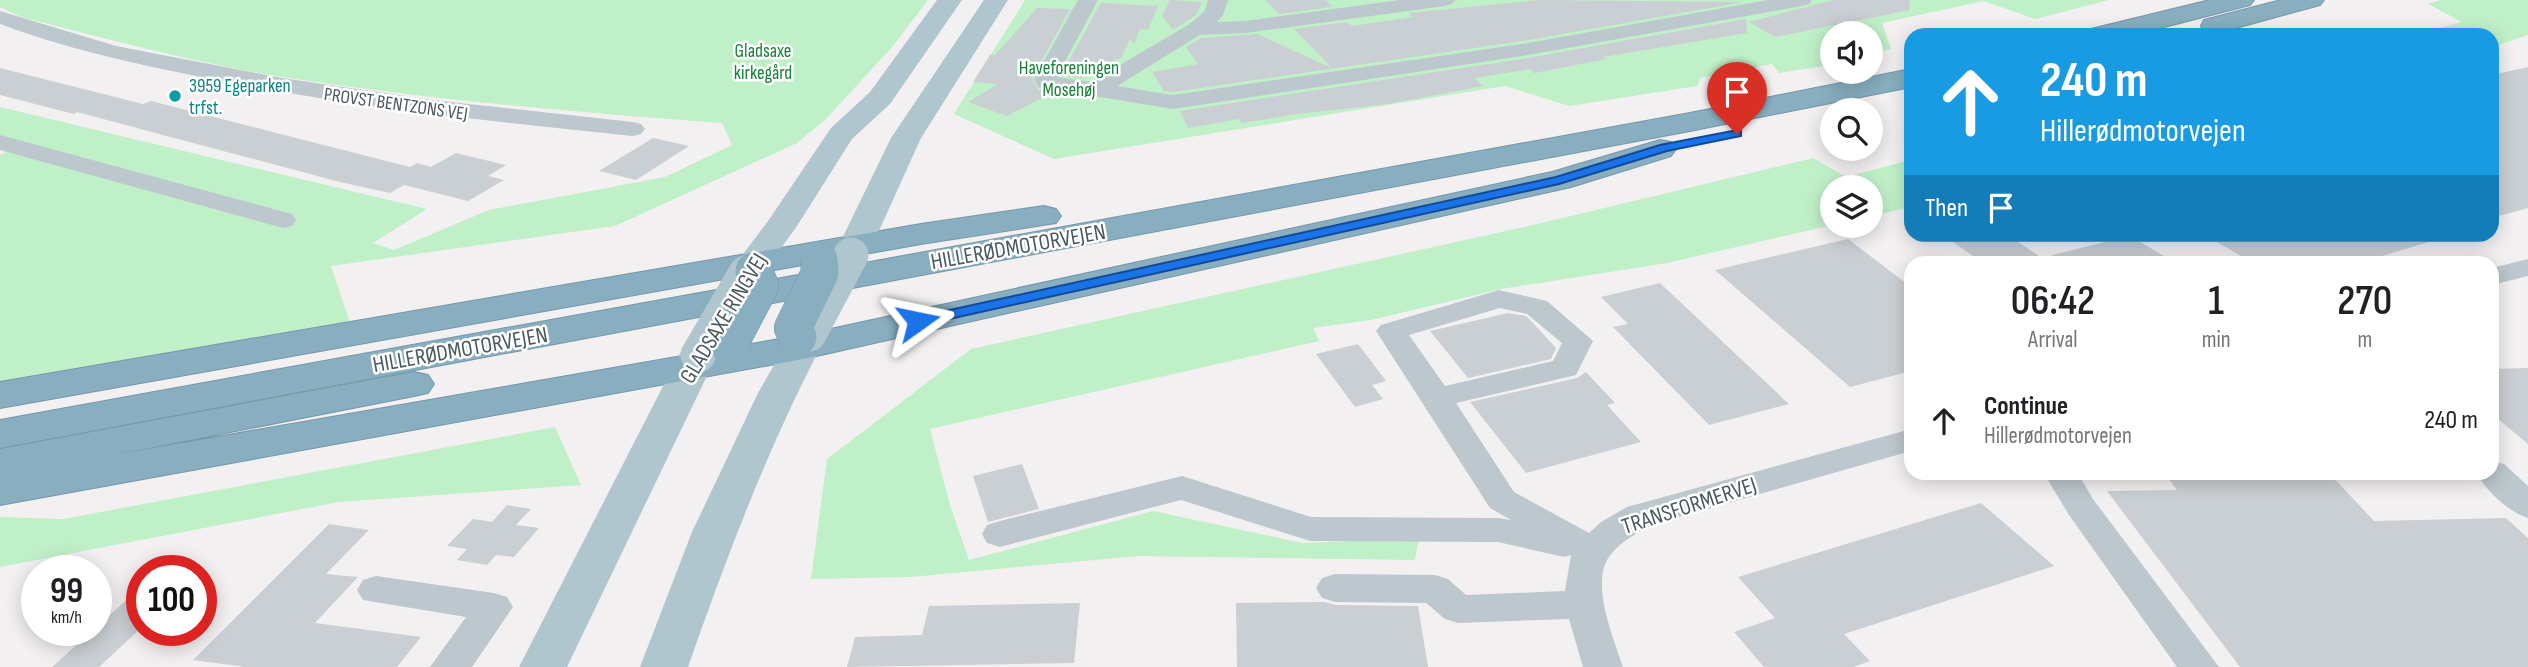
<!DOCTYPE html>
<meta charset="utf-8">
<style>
:root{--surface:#fff;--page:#f2f2f2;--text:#202124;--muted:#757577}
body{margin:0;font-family:"Sofia Sans Condensed",sans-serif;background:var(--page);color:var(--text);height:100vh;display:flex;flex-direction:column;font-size:26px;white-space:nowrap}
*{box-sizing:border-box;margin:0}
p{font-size:23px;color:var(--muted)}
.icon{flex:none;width:38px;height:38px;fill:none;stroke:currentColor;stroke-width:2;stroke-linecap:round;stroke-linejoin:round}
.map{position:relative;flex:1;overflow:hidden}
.panel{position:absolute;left:1904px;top:256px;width:595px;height:224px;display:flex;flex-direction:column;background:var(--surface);border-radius:21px;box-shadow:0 4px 18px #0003}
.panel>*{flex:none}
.banner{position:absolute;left:1904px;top:28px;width:595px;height:214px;border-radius:21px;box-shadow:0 4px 18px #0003;background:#199be4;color:#fff;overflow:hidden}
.fabs{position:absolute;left:1820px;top:21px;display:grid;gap:14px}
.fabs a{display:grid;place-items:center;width:63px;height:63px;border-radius:50%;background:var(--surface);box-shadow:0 4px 18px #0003;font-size:35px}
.speed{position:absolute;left:21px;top:555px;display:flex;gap:14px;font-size:35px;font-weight:700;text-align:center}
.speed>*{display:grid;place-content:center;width:91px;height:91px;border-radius:50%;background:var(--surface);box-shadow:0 4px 18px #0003;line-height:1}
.speed small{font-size:18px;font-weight:400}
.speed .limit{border:10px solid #d22;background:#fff;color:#111}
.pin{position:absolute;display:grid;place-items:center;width:60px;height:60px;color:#fff;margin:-72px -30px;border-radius:50% 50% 50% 0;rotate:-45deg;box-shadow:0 0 7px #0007}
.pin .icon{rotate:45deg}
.me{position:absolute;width:77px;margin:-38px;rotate:78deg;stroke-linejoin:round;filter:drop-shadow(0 0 5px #0008)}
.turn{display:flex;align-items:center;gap:24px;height:147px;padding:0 21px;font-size:32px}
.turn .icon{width:91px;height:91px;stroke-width:2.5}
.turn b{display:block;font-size:49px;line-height:60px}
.then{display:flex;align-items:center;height:66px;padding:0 21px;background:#0003;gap:14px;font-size:26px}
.eta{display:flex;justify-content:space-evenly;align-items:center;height:119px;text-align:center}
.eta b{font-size:42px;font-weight:600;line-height:49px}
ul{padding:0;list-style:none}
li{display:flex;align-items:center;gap:21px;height:91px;padding:0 21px}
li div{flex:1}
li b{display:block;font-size:26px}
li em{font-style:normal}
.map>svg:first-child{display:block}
.green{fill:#c0f0c8}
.building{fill:#cacfd3}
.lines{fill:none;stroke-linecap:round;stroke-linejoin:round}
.highway-casing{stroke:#7499ab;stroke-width:2}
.minor{fill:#bcc8cd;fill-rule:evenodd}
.major{fill:#b0c6cf;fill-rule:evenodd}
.highway{fill:#88aebf;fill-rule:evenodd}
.highway-bridge-casing{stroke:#7499ab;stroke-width:38;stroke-linecap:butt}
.major-bridge{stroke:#b0c6cf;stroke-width:35}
.highway-bridge{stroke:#88aebf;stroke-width:37}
.route{fill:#1a73e8;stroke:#114b97;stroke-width:2}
.culture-dot{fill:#0f9aa8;stroke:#fff;stroke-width:2.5}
.labels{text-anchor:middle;stroke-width:5;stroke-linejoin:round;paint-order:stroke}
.far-park-label{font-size:19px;fill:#178137;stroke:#fff}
.far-culture-label{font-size:19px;fill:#0d838f;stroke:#fff;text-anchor:start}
.far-street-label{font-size:19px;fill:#48585e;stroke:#fff}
.street-label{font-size:23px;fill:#48585e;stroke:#fff}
</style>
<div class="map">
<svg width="2528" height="667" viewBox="0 0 2528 667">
<rect width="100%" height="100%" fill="#f3f0f1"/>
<g class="green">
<path d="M0 0H928L893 46 826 119 797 143 615 226 331 266 350 323 0 387V155L26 144 0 137V107L427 209 373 243 394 250 489 210 665 177 732 145 722 123C579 113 437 100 295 79 203 65 112 40 21 17L0 7Z"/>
<path d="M1025 0H2109L2035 19 1984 1 1882 23 1891 49 1871 55V33H1832L1830 65 1779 73 1772 64 1701 78 1697 86 1569 106 1505 86 1054 159 954 114Z"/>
<path d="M2440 0H2528V35L2492 47V35H2414L2462 22 2428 4Z"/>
<path d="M1813 158 1846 177 1911 160V207L1871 216V187H1832V225L1667 263 1501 289 1371 320 1313 328 1319 341 930 429 950 505 969 560 1153 511 1303 543 1419 538 1415 560 1138 556 911 577 811 579 827 459 971 349 1533 225Z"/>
<path d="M555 427 581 485 339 502 0 567V517L63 519Z"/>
</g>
<g class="building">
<path d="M1170 0H1172L1202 2 1196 15 1173 30 1162 16Z"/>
<path d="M1265 0H1326L1332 7 1279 14Z"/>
<path d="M1538 0 1744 2 1522 41 1173 92 1164 91 1152 72 1198 64 1186 47 1201 38 1257 34 1332 68 1294 29 1347 22 1352 26 1413 17 1409 13Z"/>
<path d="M1834 0H1909L1910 10 1775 37 1749 22Z"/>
<path d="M1101 3 1158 6 1148 30 1140 29 1134 44 1130 39 1121 58 1112 62 1099 61 1094 71 1081 78 1061 75Z"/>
<path d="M1037 8 1070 9 1032 78 1038 90 1053 92 1007 116 968 102 998 84 973 82 990 55H995Z"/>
<path d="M1746 19 1747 33 1603 57 1607 59 1534 73 1530 69 1474 78 1483 86 1388 104 1297 114 1242 123 1239 119 1188 128 1180 111 1522 59Z"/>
<path d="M2528 67V208L2492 218V75Z"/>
<path d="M0 68 143 104 151 101 410 167 417 163 431 167 456 153 506 165 488 176 504 180 468 201 404 185 390 193 340 182 77 112 74 114 0 95Z"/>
<path d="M653 138 689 146 636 180 599 171Z"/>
<path d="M1941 234H2006L2048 262H1982Z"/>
<path d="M2203 234H2437L2438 239 2363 262H2251Z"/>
<path d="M2130 236 2174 262H2053L2052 255Z"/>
<path d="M1848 239 1911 287V371L1850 387 1715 270Z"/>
<path d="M1660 283 1789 404 1709 425 1613 327 1628 324 1601 297Z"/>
<path d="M1508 313 1526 316 1531 321 1556 348 1551 359 1468 378 1430 331Z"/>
<path d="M1358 344 1386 381 1372 385 1383 399 1355 407 1316 354Z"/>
<path d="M2528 368V444L2492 414V369Z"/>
<path d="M1586 372 1615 403 1607 405 1641 442 1526 473 1470 402 1577 378Z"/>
<path d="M1022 464 1039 509 988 522 973 476Z"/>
<path d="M2163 472H2328L2374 521 2506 518 2528 538V667H2240L2107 491 2177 490Z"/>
<path d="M1981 503 2054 566 1844 634 1870 661 1853 667H1764L1734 632 1775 618 1738 577Z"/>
<path d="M507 505 531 509 516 525 539 528 514 557 496 555 487 565 457 560 467 549 447 546 473 519 492 522Z"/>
<path d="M329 524 369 530 326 574 358 577 315 623 421 637 397 667H245L193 660Z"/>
<path d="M142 586V627L99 667H52Z"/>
<path d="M1325 602 1335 605 1418 606 1428 667H1237L1236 603Z"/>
<path d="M1080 603 1074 663 847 667 855 637 922 635 929 606Z"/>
</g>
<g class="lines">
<g class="highway-casing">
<g id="highway">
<path d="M2210 0H2254L2250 5 2133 35H2087L2091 29Z"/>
<path d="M2281 0H2324L2320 5 2214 34 2204 32 2201 26 2204 20Z"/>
<path d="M1911 69V87L1690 131 0 448V420L1690 113Z"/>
<path d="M1660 140 1671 142 1676 149 1671 156 1571 187 803 359 0 505V449L414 372 428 375 434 384 428 393 414 396 113 455 803 335 1552 172Z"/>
<path d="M1044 206 1056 209 1061 216 1056 223 921 244 0 408V382L921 224Z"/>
</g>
</g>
<g class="minor">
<path d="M1078 0H1098L1057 77 1091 82 1188 25 1204 12 1208 0H1228L1223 15 1217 22 1245 21 1400 0H1455L1452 4 1445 6 1245 33 1200 35 1117 86 1173 95 1522 44 1768 0H1812L1809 4 1802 6 1522 56 1173 109 1038 87 1034 79Z"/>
<path d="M0 11 116 46 282 78 432 100 633 122 641 124 645 129 641 134 633 136C504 123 375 109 248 86 164 70 80 54 0 24Z"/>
<path d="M0 135 292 214 296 220 292 226 283 228 0 150Z"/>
<path d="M2528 259V276L2492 285V268Z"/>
<path d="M1499 290 1547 301 1593 341 1576 375 1456 403 1514 492 1589 533 1601 522 1627 507 1911 429V451L1651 525C1636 534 1619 542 1609 557 1590 584 1614 639 1623 667H1583L1569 619 1458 623 1445 619 1426 603 1335 602 1322 598 1316 588 1322 578 1335 574 1435 575 1448 579 1466 595 1565 591 1571 555 1564 557 1498 542 1310 541 1181 500 1000 547 987 543 982 534 987 525 1000 521 1182 476 1311 517 1498 518 1511 520 1490 508 1376 331 1381 325ZM1500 308 1527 314 1562 343 1553 361 1445 386 1409 335Z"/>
<path d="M2492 461 2504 464 2528 486V518C2508 512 2486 490 2475 472H2492Z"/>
<path d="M2043 472H2077L2093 499 2219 667H2177L2069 515Z"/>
<path d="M376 576 494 593 507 597 513 607 472 667H430L466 617 363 600 357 590 363 580Z"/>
</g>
<g class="major">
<path d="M937 0H962L890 104 852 139 797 226 758 280 746 283 734 280 729 273 768 221 831 128 870 92Z"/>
<path d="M984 0H1008L921 138 868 255 863 262 851 265 839 262 834 255 891 138Z"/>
<path d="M809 324 822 327 827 335C770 442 728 553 688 667H640L692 532 758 393 796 327Z"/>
<path d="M698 344 711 347 717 355 567 667H519L679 355 685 347Z"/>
</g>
<use href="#highway" class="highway"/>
<g class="highway-bridge-casing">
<g id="highway-bridge">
<path d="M798 337 793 328 820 273 819 260"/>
<path d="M731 349 734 335 760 286 754 271"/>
</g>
</g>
<g class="major-bridge">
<path d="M809 334 851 255"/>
<path d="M698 355 746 273"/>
</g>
<use href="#highway-bridge" class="highway-bridge"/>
</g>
<path class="route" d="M1737 130 1741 131V136L1667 151 1559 184 918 326 910 321 918 317 1556 177 1660 145Z"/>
<circle class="culture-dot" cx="175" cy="96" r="7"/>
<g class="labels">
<g class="far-park-label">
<text x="763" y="57">Gladsaxe<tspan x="763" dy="22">kirkegård</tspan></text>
<text x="1069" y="74">Haveforeningen<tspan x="1069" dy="22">Mosehøj</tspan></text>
</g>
<g class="far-culture-label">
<text x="189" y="92">3959 Egeparken<tspan x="189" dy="22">trfst.</tspan></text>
</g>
<g class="far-street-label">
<text transform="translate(396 103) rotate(8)" y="7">PROVST BENTZONS VEJ</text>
</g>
<g class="street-label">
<text transform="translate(1018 246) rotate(-10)" y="8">HILLERØDMOTORVEJEN</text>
<text transform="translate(723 318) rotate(-59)" y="8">GLADSAXE RINGVEJ</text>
<text transform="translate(460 349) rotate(-10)" y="8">HILLERØDMOTORVEJEN</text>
<text transform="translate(1689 505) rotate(-18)" y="8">TRANSFORMERVEJ</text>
</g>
</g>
</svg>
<div class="fabs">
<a><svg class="icon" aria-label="sound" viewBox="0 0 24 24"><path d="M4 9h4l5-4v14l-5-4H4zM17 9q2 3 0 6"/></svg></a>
<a><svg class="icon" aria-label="search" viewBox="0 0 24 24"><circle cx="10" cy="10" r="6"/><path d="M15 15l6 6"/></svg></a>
<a><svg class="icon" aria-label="layers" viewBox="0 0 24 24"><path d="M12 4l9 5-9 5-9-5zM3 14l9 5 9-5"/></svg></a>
</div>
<div class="speed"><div>99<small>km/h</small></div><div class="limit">100</div></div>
<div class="pin" style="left:1737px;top:134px;background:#d93025"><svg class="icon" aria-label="arrive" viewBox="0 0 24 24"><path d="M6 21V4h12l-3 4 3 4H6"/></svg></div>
<svg class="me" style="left:918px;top:321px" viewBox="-20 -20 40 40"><path d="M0-17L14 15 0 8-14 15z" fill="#1a73e8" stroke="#fff" stroke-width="4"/></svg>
<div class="banner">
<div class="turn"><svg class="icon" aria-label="ahead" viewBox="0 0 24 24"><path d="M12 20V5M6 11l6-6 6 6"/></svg><div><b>240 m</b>Hillerødmotorvejen</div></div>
<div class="then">Then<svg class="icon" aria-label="arrive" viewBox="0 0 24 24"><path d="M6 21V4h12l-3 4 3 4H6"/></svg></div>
</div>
<section class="panel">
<div class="eta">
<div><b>06:42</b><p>Arrival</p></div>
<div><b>1</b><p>min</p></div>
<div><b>270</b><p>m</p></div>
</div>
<ul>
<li><svg class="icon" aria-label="ahead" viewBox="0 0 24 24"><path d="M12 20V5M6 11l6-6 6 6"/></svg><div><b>Continue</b><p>Hillerødmotorvejen</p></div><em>240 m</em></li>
</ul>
</section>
</div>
